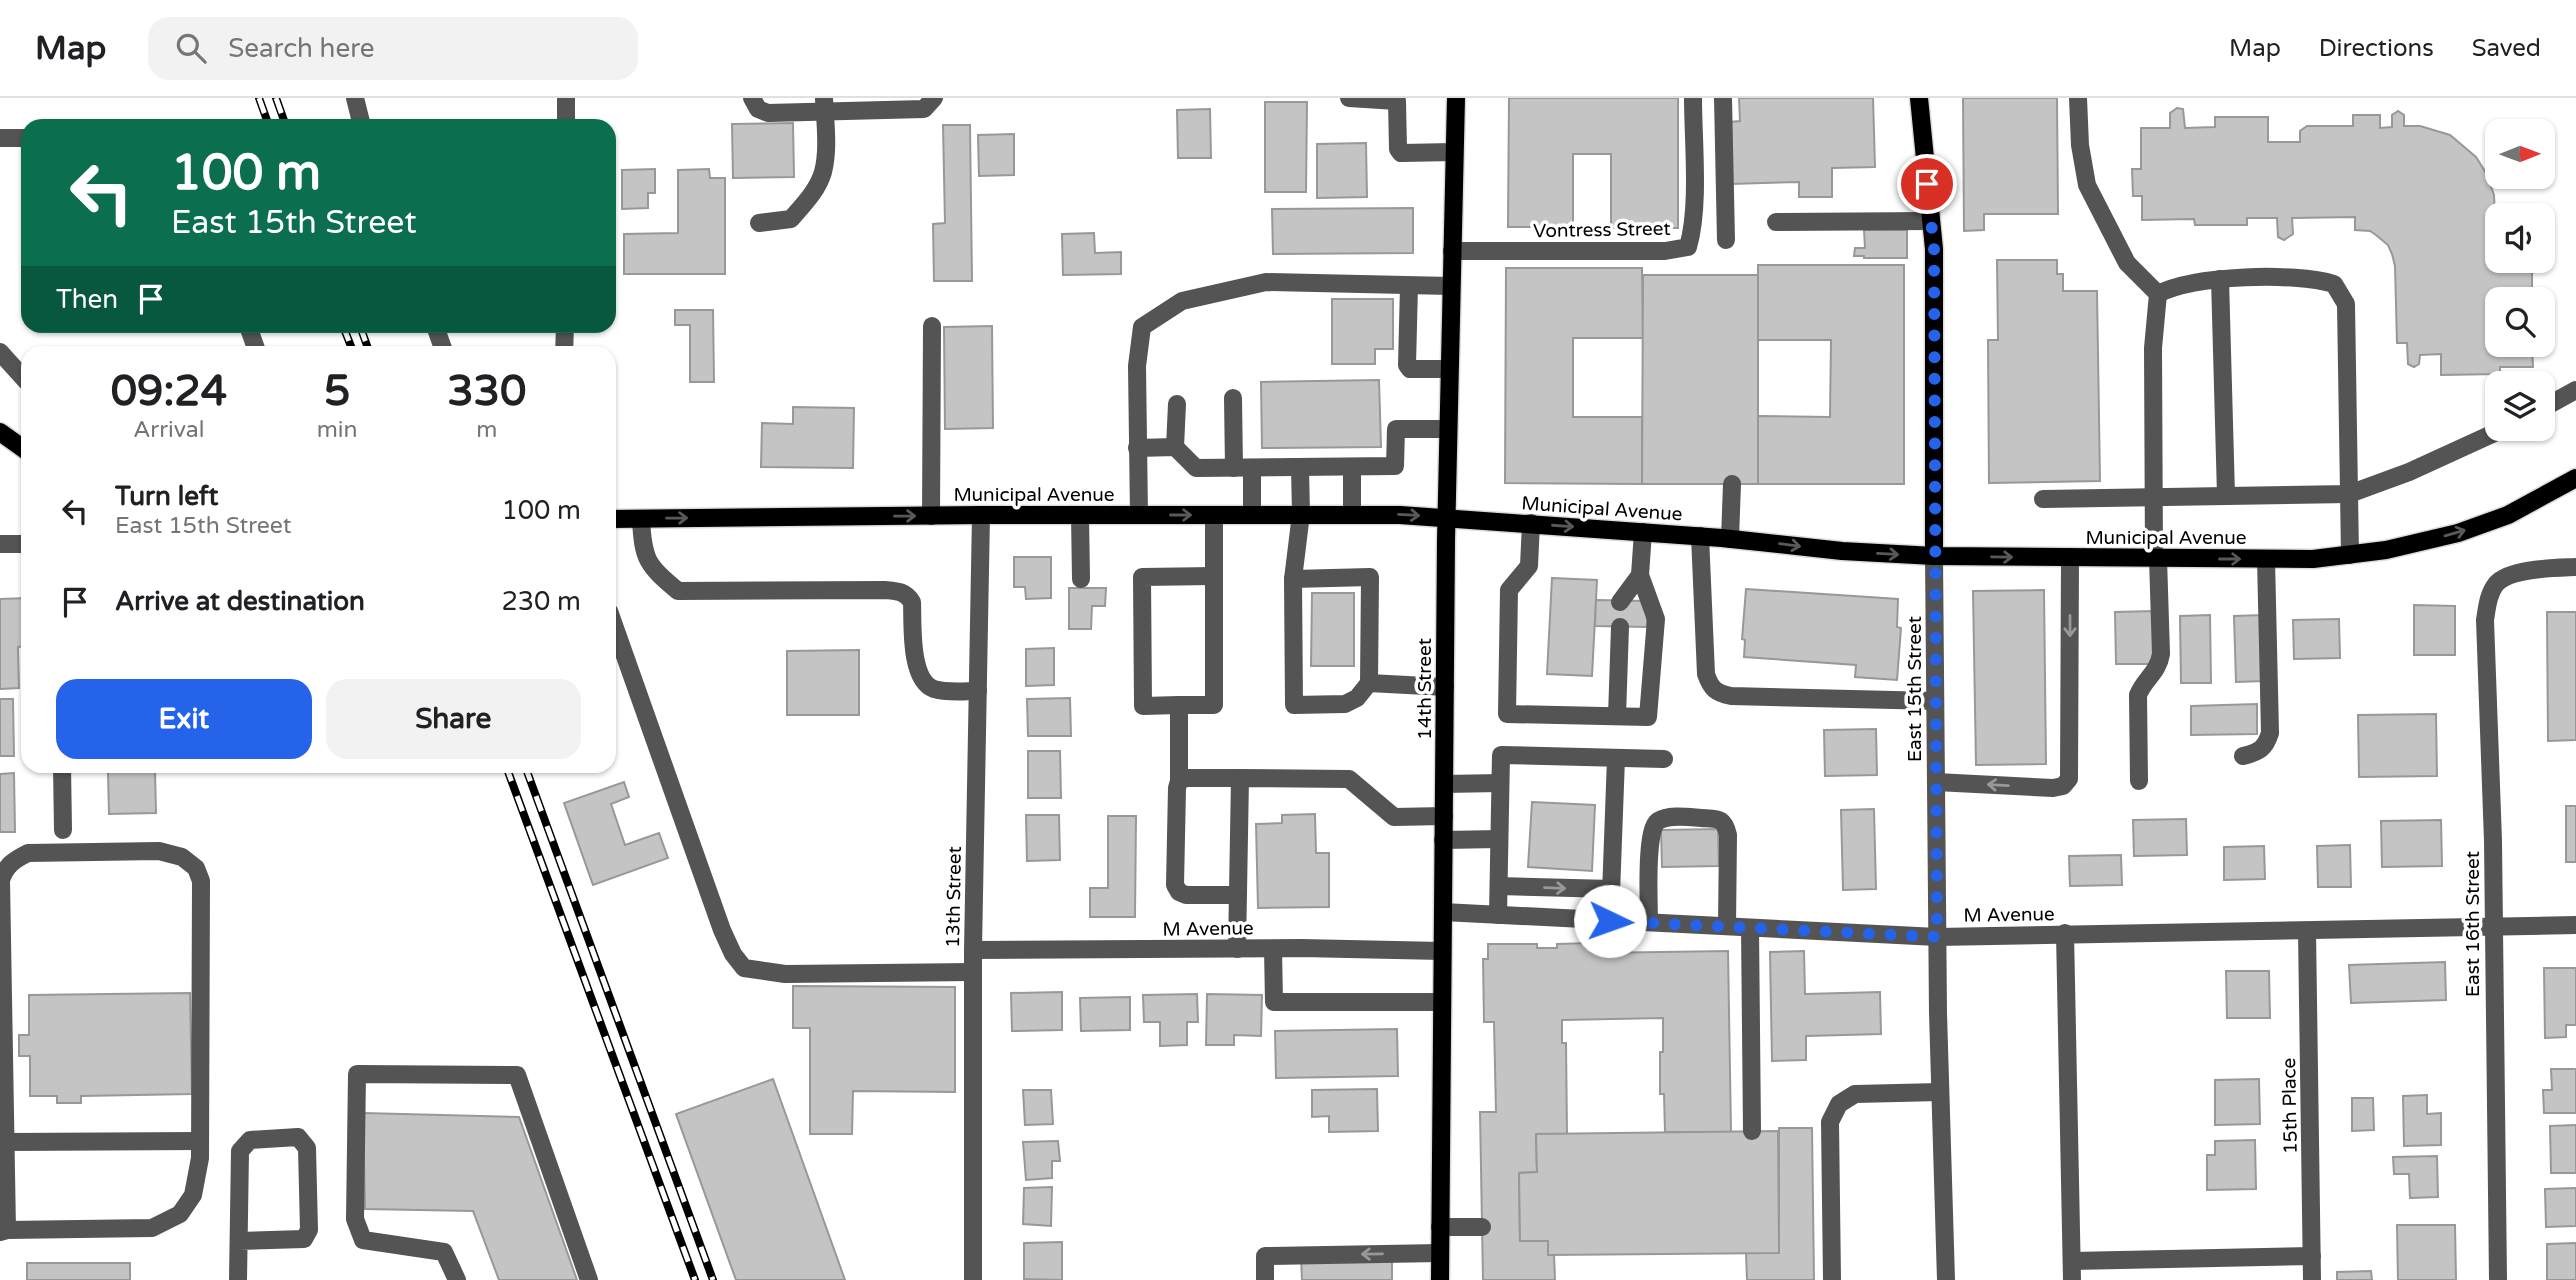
<!DOCTYPE html>
<style>
:root{--surface:#fff;--page:#f2f2f2;--text:#202124;--muted:#757577;--line:#e0e0e0;--accent:#2563eb}
body{margin:0;font-family:"Varela Round",sans-serif;background:var(--page);color:var(--text);height:100vh;display:flex;flex-direction:column;font-size:26px;white-space:nowrap}
*{box-sizing:border-box;margin:0}
p{font-size:23px;color:var(--muted)}
.icon{flex:none;width:38px;height:38px;fill:none;stroke:currentColor;stroke-width:2;stroke-linecap:round;stroke-linejoin:round}
.map{position:relative;flex:1;overflow:hidden}
.side{position:absolute;left:21px;top:248px;width:595px;height:427px;display:flex;flex-direction:column;background:var(--surface);border-radius:21px;box-shadow:0 2px 5px #0004}
.side>*{flex:none}
.top-card{position:absolute;left:21px;top:21px;width:595px;height:214px;border-radius:21px;box-shadow:0 2px 5px #0004;background:#0b6e4f;color:#fff;overflow:hidden}
.needle{width:46px;rotate:89deg}
.buttons{position:absolute;left:2485px;top:21px;display:grid;gap:14px}
.buttons a{display:grid;place-items:center;width:70px;height:70px;border-radius:14px;background:var(--surface);box-shadow:0 2px 5px #0004;font-size:35px}
.pin{position:absolute;display:grid;place-items:center;width:60px;height:60px;color:#fff;margin:-30px;border:4px solid #fff;border-radius:50%;box-shadow:0 2px 7px #0007}
.me{position:absolute;width:77px;margin:-38px;rotate:93deg;stroke-linejoin:round;filter:drop-shadow(0 0 5px #0008)}
.turn{display:flex;align-items:center;gap:24px;height:147px;padding:0 35px;font-size:32px}
.turn .icon{width:91px;height:91px;stroke-width:2.5}
.turn b{display:block;font-size:49px;line-height:60px}
.then{display:flex;align-items:center;height:66px;padding:0 35px;background:#0003;gap:14px;font-size:26px}
.eta{display:flex;justify-content:space-evenly;align-items:center;height:119px;text-align:center}
.eta b{font-size:42px;font-weight:700;line-height:49px}
.action{display:flex;gap:14px;margin-top:auto;padding:14px 35px}
.action a{flex:1;height:80px;border-radius:21px;background:var(--accent);color:#fff;font-size:28px;font-weight:700;line-height:80px;text-align:center}
.action a+a{background:var(--page);color:var(--text)}
ul{padding:0;list-style:none}
li{display:flex;align-items:center;gap:21px;height:91px;padding:0 35px}
li div{flex:1}
li b{display:block;font-size:26px}
li em{font-style:normal}
header{display:flex;align-items:center;gap:42px;box-sizing:border-box;height:98px;padding:0 35px;background:var(--surface);border-bottom:2px solid var(--line)}
header strong{font-size:33px}
nav{display:flex;gap:38px;margin-inline-start:auto;font-size:24px}
.search{width:490px;height:63px;background:var(--page);display:flex;align-items:center;gap:18px;box-sizing:border-box;padding:0 24px;border-radius:21px;color:var(--muted);font-size:26px}
.map>svg:first-child{display:block}
.building{fill:#c4c4c4;stroke:#989898;stroke-width:2}
.lines{fill:none;stroke-linecap:round;stroke-linejoin:round}
.major-casing{stroke:#dbdbdb;stroke-width:21}
.minor{stroke:#545454;stroke-width:18}
.major{stroke:#000;stroke-width:18}
.rail-casing{stroke:#000;stroke-width:8}
.rail{stroke:#fff;stroke-width:5;stroke-dasharray:16;stroke-linecap:butt}
.oneway{stroke:#595959}
.oneway2{stroke:#989898}
.route{stroke:#2563eb;stroke-width:12;stroke-dasharray:0 21.6}
.labels{text-anchor:middle;stroke-width:7;stroke-linejoin:round;paint-order:stroke}
.street-label{font-size:19px;fill:#000;stroke:#fff}
</style>
<header>
<strong>Map</strong>
<div class="search"><svg class="icon" aria-label="search" viewBox="0 0 24 24"><circle cx="10" cy="10" r="6"/><path d="M15 15l6 6"/></svg>Search here</div>
<nav><a>Map</a><a>Directions</a><a>Saved</a></nav>
</header>
<div class="map">
<svg width="2576" height="1182" viewBox="0 0 2576 1182">
<rect width="100%" height="100%" fill="#fff"/>
<g class="building">
<path d="M1509 0H1678V130H1611V56H1573V129H1508Z"/>
<path d="M1739 0H1873L1875 69 1832 70V99H1799V84L1731 86 1730 24 1740 23Z"/>
<path d="M1963 0H2057L2058 116H1984V132L1964 133Z"/>
<path d="M1265 4H1307L1306 94H1265Z"/>
<path d="M2177 10 2183 11 2185 30 2215 29V19H2268V44H2300V33L2307 28H2353V17H2380V30L2392 29V17L2398 13 2404 17V28H2420L2450 37 2476 59 2486 75 2494 97 2495 117H2497V163H2532V201H2497V247H2532L2533 269H2500V276L2441 277V256L2420 257 2419 266 2414 269 2408 266 2407 245H2397L2395 168 2392 156 2388 147 2376 137 2370 133 2355 132V119L2292 120 2293 136 2284 142 2278 139 2277 120H2247V127H2195L2194 121 2142 122V98H2133L2132 71H2141V30H2170V15Z"/>
<path d="M1210 11 1211 60H1178L1177 12Z"/>
<path d="M793 25 794 79 733 80 732 26Z"/>
<path d="M943 27H970L972 183H934L933 126 945 125Z"/>
<path d="M1014 36V77L979 78 978 37Z"/>
<path d="M1366 45 1367 99 1317 100V46Z"/>
<path d="M655 71V95H648V110L622 111V72Z"/>
<path d="M709 71 710 80H725V176H624V136L678 135V72Z"/>
<path d="M1413 110V155L1273 156 1272 111Z"/>
<path d="M1864 132H1907V160H1864V158H1854L1855 150H1865Z"/>
<path d="M1094 135 1095 155 1121 154V176L1063 177 1062 136Z"/>
<path d="M1997 162H2057V176H2063V193H2097L2100 383 1989 385 1988 242H1998Z"/>
<path d="M1758 167H1904V386H1758V318L1830 319 1831 242H1758Z"/>
<path d="M1506 170H1642L1643 240H1573V319H1642V386L1505 385Z"/>
<path d="M1643 177H1758V386H1642Z"/>
<path d="M1332 201H1393V251H1375V266H1332Z"/>
<path d="M675 212H713L714 284H690V227H675Z"/>
<path d="M992 228 993 330 945 331 944 229Z"/>
<path d="M1379 282 1381 349 1262 350 1261 284Z"/>
<path d="M793 309 854 310 853 370 761 369 762 325 793 326Z"/>
<path d="M1014 459H1051V500L1026 501 1025 489H1014Z"/>
<path d="M1552 480 1597 482 1592 578 1547 576Z"/>
<path d="M1069 490H1106L1105 508H1092L1091 531H1069Z"/>
<path d="M1746 491 1898 501 1897 529 1901 530 1897 582 1855 579 1856 567 1744 559 1745 542 1742 541Z"/>
<path d="M2044 492 2046 666 1976 667 1973 493Z"/>
<path d="M1312 495H1354V568H1311Z"/>
<path d="M27 500V548L18 549 19 590 0 591V501Z"/>
<path d="M1596 502 1647 503V529L1595 528Z"/>
<path d="M2414 507 2455 508V557H2414Z"/>
<path d="M2154 513 2155 566H2116L2115 514Z"/>
<path d="M2547 514H2576V642L2548 643Z"/>
<path d="M2210 517 2211 585H2181L2180 518Z"/>
<path d="M2263 517 2265 583 2236 584 2234 518Z"/>
<path d="M2339 521 2340 560 2294 561 2293 522Z"/>
<path d="M1054 550V587L1026 588V551Z"/>
<path d="M859 552V617H787V553Z"/>
<path d="M1070 600 1071 638H1028L1027 601Z"/>
<path d="M0 601H13L14 658H0Z"/>
<path d="M2257 606V636L2191 637V608Z"/>
<path d="M2436 616 2437 678 2359 679 2358 617Z"/>
<path d="M1876 631 1877 677 1825 678 1824 632Z"/>
<path d="M1028 653H1060L1061 700H1028Z"/>
<path d="M155 673 156 715 109 716 108 674Z"/>
<path d="M14 675 15 734H0V676Z"/>
<path d="M624 684 629 699 611 706 625 747 659 735 668 760 593 787 564 705Z"/>
<path d="M1532 704 1595 707 1592 773 1528 769Z"/>
<rect x="2566" y="708" width="10" height="56"/>
<path d="M1874 711 1876 791 1843 792 1841 712Z"/>
<path d="M1315 716 1316 755H1329V809L1258 810 1256 726 1282 725V717Z"/>
<path d="M1026 717H1059L1060 762 1027 763Z"/>
<path d="M1108 718H1136L1135 819H1090V790H1108Z"/>
<path d="M2186 721 2187 757 2134 758 2133 722Z"/>
<path d="M2441 722 2442 768 2382 769 2381 723Z"/>
<path d="M1718 731 1719 768 1662 769 1661 732Z"/>
<path d="M2350 747 2351 789H2318L2317 748Z"/>
<path d="M2264 748 2265 781 2224 782V749Z"/>
<path d="M2121 757 2122 787 2070 788 2069 758Z"/>
<path d="M1590 845V850H1594V855L1728 853 1731 1034H1665L1664 996H1660V954H1663V920L1562 922V945H1566L1567 1036H1536L1537 1074 1519 1075 1520 1143H1548V1157H1554L1555 1182H1483L1480 1014H1496L1494 924H1484L1483 861H1488V846H1537V850H1557V846Z"/>
<path d="M1804 853 1805 896 1880 894 1881 936 1806 938V962L1772 963 1770 854Z"/>
<path d="M2445 864 2446 902 2351 905 2349 867Z"/>
<path d="M2544 870H2576V927H2566V939L2545 940Z"/>
<path d="M2226 873H2269L2270 920H2227Z"/>
<path d="M793 888 955 889V994L853 993 852 1036H810V930H793Z"/>
<path d="M1062 894V932L1012 933 1011 895Z"/>
<path d="M190 895 192 996 81 998V1005H57V998H30V958H19V937H29V897Z"/>
<path d="M1197 896 1198 924H1187V947L1160 948V924H1144L1143 897Z"/>
<path d="M1207 896 1262 897 1261 938 1234 937V947H1206Z"/>
<path d="M1130 899V932L1081 933 1080 900Z"/>
<path d="M1397 931 1398 978 1276 980 1275 933Z"/>
<path d="M2551 971H2576V1015H2544L2543 992H2552Z"/>
<path d="M773 981 845 1182H736L676 1016Z"/>
<path d="M2259 981 2260 1026 2215 1027V982Z"/>
<path d="M1377 991 1378 1033 1329 1034V1018L1312 1019V992Z"/>
<path d="M1023 992H1051L1053 1026 1025 1027Z"/>
<path d="M2427 997V1016L2441 1015V1047L2404 1048 2403 998Z"/>
<path d="M2352 1000H2373L2374 1032 2352 1033Z"/>
<path d="M363 1015 519 1019 577 1182H499L473 1113 365 1111Z"/>
<path d="M2576 1027V1075H2551L2550 1028Z"/>
<path d="M1779 1030H1812L1814 1182H1747L1746 1155H1779Z"/>
<path d="M1778 1033 1779 1155 1548 1157V1143H1520L1519 1075 1537 1074 1536 1036Z"/>
<path d="M2255 1042 2256 1091 2207 1092V1057H2215V1043Z"/>
<path d="M1058 1043 1060 1063H1052V1080L1026 1082 1023 1044Z"/>
<path d="M2437 1058 2438 1099 2410 1100 2409 1076H2394L2393 1059Z"/>
<path d="M1052 1089 1051 1128 1023 1126 1024 1090Z"/>
<path d="M2576 1090V1128L2546 1129 2545 1091Z"/>
<path d="M2397 1127H2455L2456 1182H2398Z"/>
<path d="M1062 1144V1182L1024 1181V1145Z"/>
<path d="M2576 1145V1182H2547V1146Z"/>
<path d="M1392 1158V1182H1302L1301 1159Z"/>
<rect x="27" y="1165" width="103" height="17"/>
<path d="M2371 1173 2372 1182H2337V1174Z"/>
</g>
<g class="lines">
<g class="major-casing">
<g id="major">
<path d="M1919 0 1934 151V458"/>
<path d="M0 334 28 354"/>
<path d="M609 421 981 417H1400L1722 440 1842 453 1934 458 2313 461 2386 452 2458 435 2508 417 2576 380"/>
<path d="M1440 1182 1446 442 1456 0"/>
</g>
</g>
<g class="minor">
<path d="M355 0 362 28"/>
<path d="M752 0 758 11 768 15 924 11 934 0"/>
<path d="M1349 0 1397 3 1398 51 1401 55 1454 54"/>
<path d="M1723 0 1726 142"/>
<path d="M2078 0 2080 47 2087 87 2127 165 2158 196 2153 250 2154 460"/>
<path d="M566 28V0"/>
<path d="M0 40H28"/>
<path d="M1776 124 1931 123"/>
<path d="M759 125 791 121C803 107 818 92 823 74 829 51 825 23 824 0"/>
<path d="M1452 153H1665L1688 149C1700 108 1693 44 1693 0"/>
<path d="M2220 181 2226 397"/>
<path d="M1409 188 1407 267 1410 271H1449"/>
<path d="M2158 196C2195 177 2294 174 2334 186L2346 206 2350 457"/>
<path d="M248 228 258 256"/>
<path d="M435 228 445 256"/>
<path d="M0 254 28 285"/>
<path d="M564 256 565 228"/>
<path d="M1233 300 1234 370"/>
<path d="M2543 310 2576 292"/>
<path d="M1175 349 1177 306"/>
<path d="M1137 350 1175 349 1196 370 1395 368 1396 331H1448"/>
<path d="M1352 369V417"/>
<path d="M1252 370V417"/>
<path d="M1300 370 1301 416 1293 481 1370 479 1369 585 1445 589"/>
<path d="M2043 401 2349 396 2409 374 2503 331"/>
<path d="M1080 417 1081 481"/>
<path d="M1139 417 1137 268 1142 229 1182 203 1266 184 1451 188"/>
<path d="M931 418 932 228"/>
<path d="M641 421C643 462 647 467 678 493L885 492C897 493 905 493 912 504 913 525 909 582 934 591 946 595 965 593 978 593"/>
<path d="M1531 425 1529 468 1509 492 1507 616 1648 619 1656 521 1640 477 1643 434"/>
<path d="M1700 438 1706 576C1711 591 1716 595 1731 598L1935 603"/>
<path d="M1730 441 1732 386"/>
<path d="M0 446H28"/>
<path d="M1934 458 1938 915 1946 1182"/>
<path d="M1293 481 1294 607 1345 606 1357 600 1369 585"/>
<path d="M1620 504 1640 477"/>
<path d="M609 513 722 832 733 856 744 870 785 876 973 874"/>
<path d="M1179 607 1143 608 1142 479 1214 478"/>
<path d="M1617 618 1620 529"/>
<path d="M2243 658C2259 654 2265 651 2270 635L2266 461"/>
<path d="M62 668 63 732"/>
<path d="M1179 683V607H1214V417"/>
<path d="M2139 683 2138 597C2145 580 2158 575 2161 556L2158 460"/>
<path d="M1936 684 2053 690 2063 688 2069 681 2070 459"/>
<path d="M1444 686 1500 685"/>
<path d="M1443 742 1499 741"/>
<path d="M1499 788 1611 791"/>
<path d="M1238 797H1186L1179 794 1175 787 1177 690 1179 683 1186 680H1240"/>
<path d="M1443 814 1937 839 2576 827"/>
<path d="M1498 817 1501 657 1664 661"/>
<path d="M1610 823 1616 660"/>
<path d="M1649 824C1649 807 1645 731 1658 723 1669 716 1688 719 1701 720 1718 721 1724 719 1728 737L1727 828"/>
<path d="M1750 830 1752 1033"/>
<path d="M2307 833 2312 1182"/>
<path d="M2065 835 2072 1182"/>
<path d="M1237 851 1240 680 1349 681 1394 719 1444 718"/>
<path d="M1273 851 1274 904H1442"/>
<path d="M973 852 1301 850 1442 853"/>
<path d="M5 1044 200 1043"/>
<path d="M1440 1129H1482"/>
<path d="M0 1134 7 1132 152 1130 180 1116 193 1097 200 1060 201 783 196 770 182 759 159 753 28 755C14 762 6 767 1 782L7 1132"/>
<path d="M2072 1163 2312 1158"/>
<path d="M238 1182 240 1053 250 1042 298 1039 307 1050 309 1132 304 1141 239 1143"/>
<path d="M457 1182 444 1154 363 1142 355 1121 357 976 517 977 589 1182"/>
<path d="M973 1182V852L981 417"/>
<path d="M1265 1182V1158L1440 1155"/>
<path d="M1832 1182 1830 1024 1839 1006 1855 996 1940 994"/>
<path d="M2498 1182 2493 743 2485 522C2487 510 2488 496 2496 486 2510 470 2556 470 2576 469"/>
</g>
<use href="#major" class="major"/>
<g class="rail-casing">
<g id="rail">
<path d="M259 0 269 28"/>
<path d="M276 0 286 28"/>
<path d="M343 228 354 256"/>
<path d="M360 228 370 256"/>
<path d="M506 668 695 1182"/>
<path d="M525 668 713 1182"/>
</g>
</g>
<use href="#rail" class="rail"/>
</g>
<defs><path id="oneway-shaft" d="M-6 0H5M1.5-3L5.5 0L1.5 3" fill="none" stroke-width="1.6" stroke-linecap="round" stroke-linejoin="round" transform="scale(1.75)"/></defs>
<g class="oneway">
<use href="#oneway-shaft" transform="translate(1181 417)"/>
<use href="#oneway-shaft" transform="translate(1409 417) rotate(3)"/>
<use href="#oneway-shaft" transform="translate(905 418) rotate(-1)"/>
<use href="#oneway-shaft" transform="translate(677 420) rotate(-1)"/>
<use href="#oneway-shaft" transform="translate(1563 428) rotate(4)"/>
<use href="#oneway-shaft" transform="translate(2455 435) rotate(-16)"/>
<use href="#oneway-shaft" transform="translate(1790 447) rotate(7)"/>
<use href="#oneway-shaft" transform="translate(1888 456) rotate(3)"/>
<use href="#oneway-shaft" transform="translate(2002 459) rotate(1)"/>
<use href="#oneway-shaft" transform="translate(2230 461)"/>
</g>
<g class="oneway2">
<use href="#oneway-shaft" transform="translate(2070 528) rotate(90)"/>
<use href="#oneway-shaft" transform="translate(1998 687) rotate(-177)"/>
<use href="#oneway-shaft" transform="translate(1555 790) rotate(2)"/>
<use href="#oneway-shaft" transform="translate(1372 1156) rotate(179)"/>
</g>
<g class="lines">
<path class="route" d="M1610 823 1937 839 1934 151 1927 86"/>
</g>
<g class="labels">
<g class="street-label">
<text transform="translate(1602 131) rotate(-1)" y="7">Vontress Street</text>
<text x="1034" y="403">Municipal Avenue</text>
<text transform="translate(1602 410) rotate(4)" y="7">Municipal Avenue</text>
<text x="2166" y="446">Municipal Avenue</text>
<text transform="translate(1424 591) rotate(-90)" y="7">14th Street</text>
<text transform="translate(1914 591) rotate(-90)" y="7">East 15th Street</text>
<text transform="translate(953 799) rotate(-89)" y="7">13th Street</text>
<text transform="translate(2009 816) rotate(-1)" y="7">M Avenue</text>
<text transform="translate(2472 826) rotate(-90)" y="7">East 16th Street</text>
<text transform="translate(1208 830) rotate(-1)" y="7">M Avenue</text>
<text transform="translate(2289 1008) rotate(-91)" y="7">15th Place</text>
</g>
</g>
</svg>
<div class="buttons">
<a><svg class="needle" viewBox="-14 -14 28 28"><path d="M0-13l5 13h-10z" fill="#e53935"/><path d="M0 13l5-13h-10z" fill="#757577"/></svg></a>
<a><svg class="icon" aria-label="sound" viewBox="0 0 24 24"><path d="M4 9h4l5-4v14l-5-4H4zM17 9q2 3 0 6"/></svg></a>
<a><svg class="icon" aria-label="search" viewBox="0 0 24 24"><circle cx="10" cy="10" r="6"/><path d="M15 15l6 6"/></svg></a>
<a><svg class="icon" aria-label="layers" viewBox="0 0 24 24"><path d="M12 4l9 5-9 5-9-5zM3 14l9 5 9-5"/></svg></a>
</div>
<div class="pin" style="left:1927px;top:86px;background:#d93025"><svg class="icon" aria-label="arrive" viewBox="0 0 24 24"><path d="M6 21V4h12l-3 4 3 4H6"/></svg></div>
<svg class="me" style="left:1610px;top:823px" viewBox="-20 -20 40 40"><circle r="19" fill="#fff"/><path d="M0-13L10 11 0 6-10 11z" fill="#2563eb"/></svg>
<div class="top-card">
<div class="turn"><svg class="icon" aria-label="left" viewBox="0 0 24 24"><path d="M17 20v-9H6M10 6l-5 5 5 5"/></svg><div><b>100 m</b>East 15th Street</div></div>
<div class="then">Then<svg class="icon" aria-label="arrive" viewBox="0 0 24 24"><path d="M6 21V4h12l-3 4 3 4H6"/></svg></div>
</div>
<section class="side">
<div class="eta">
<div><b>09:24</b><p>Arrival</p></div>
<div><b>5</b><p>min</p></div>
<div><b>330</b><p>m</p></div>
</div>
<ul>
<li><svg class="icon" aria-label="left" viewBox="0 0 24 24"><path d="M17 20v-9H6M10 6l-5 5 5 5"/></svg><div><b>Turn left</b><p>East 15th Street</p></div><em>100 m</em></li>
<li><svg class="icon" aria-label="arrive" viewBox="0 0 24 24"><path d="M6 21V4h12l-3 4 3 4H6"/></svg><div><b>Arrive at destination</b></div><em>230 m</em></li>
</ul>
<div class="action"><a>Exit</a><a>Share</a></div>
</section>
</div>
